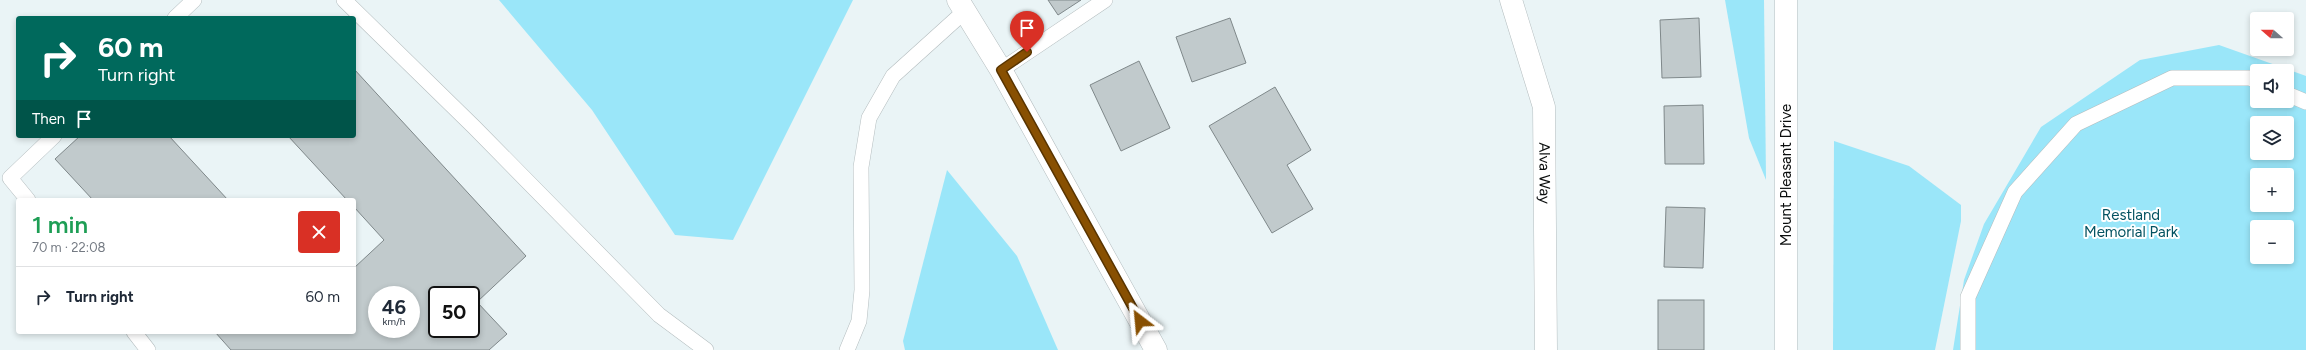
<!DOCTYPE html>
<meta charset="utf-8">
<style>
:root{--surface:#fff;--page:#f2f2f3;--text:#1f2937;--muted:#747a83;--line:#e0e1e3}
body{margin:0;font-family:Figtree,sans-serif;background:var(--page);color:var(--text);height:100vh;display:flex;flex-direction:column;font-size:15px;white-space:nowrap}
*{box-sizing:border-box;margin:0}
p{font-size:13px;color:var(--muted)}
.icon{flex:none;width:22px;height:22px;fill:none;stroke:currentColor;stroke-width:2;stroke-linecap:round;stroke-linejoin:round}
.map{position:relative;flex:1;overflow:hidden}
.sheet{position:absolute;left:16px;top:198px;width:340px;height:136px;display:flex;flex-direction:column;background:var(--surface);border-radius:4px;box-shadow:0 2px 6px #0003}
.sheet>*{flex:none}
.guide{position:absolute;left:16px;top:16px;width:340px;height:122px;border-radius:4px;box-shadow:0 2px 6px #0003;background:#00695c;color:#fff;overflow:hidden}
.needle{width:26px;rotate:290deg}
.buttons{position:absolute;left:2250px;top:12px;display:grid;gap:8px}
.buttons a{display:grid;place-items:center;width:44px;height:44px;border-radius:4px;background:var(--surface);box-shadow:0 2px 6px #0003;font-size:20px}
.speed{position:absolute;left:368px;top:286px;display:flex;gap:8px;font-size:20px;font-weight:700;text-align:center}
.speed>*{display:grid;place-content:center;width:52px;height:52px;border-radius:50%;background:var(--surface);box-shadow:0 2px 6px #0003;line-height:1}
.speed small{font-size:10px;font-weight:400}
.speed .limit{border:2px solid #111;border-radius:6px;background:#fff;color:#111}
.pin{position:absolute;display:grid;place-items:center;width:34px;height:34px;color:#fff;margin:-41px -17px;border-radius:50% 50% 50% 0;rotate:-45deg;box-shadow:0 0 4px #0007}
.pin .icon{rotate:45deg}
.me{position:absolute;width:44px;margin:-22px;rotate:331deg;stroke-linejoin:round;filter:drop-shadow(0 0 3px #0008)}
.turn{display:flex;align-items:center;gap:14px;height:84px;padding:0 16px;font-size:18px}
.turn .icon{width:52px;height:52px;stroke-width:2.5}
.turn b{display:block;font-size:28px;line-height:34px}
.then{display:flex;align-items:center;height:38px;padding:0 16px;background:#0003;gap:8px;font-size:15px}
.round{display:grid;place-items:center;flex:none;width:42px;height:42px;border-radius:4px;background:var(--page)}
.overview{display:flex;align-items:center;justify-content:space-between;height:68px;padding:0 16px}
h1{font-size:24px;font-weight:600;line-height:30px;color:#1e9e55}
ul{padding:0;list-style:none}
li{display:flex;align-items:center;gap:12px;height:60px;padding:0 16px;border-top:1px solid var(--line)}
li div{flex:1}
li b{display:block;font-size:15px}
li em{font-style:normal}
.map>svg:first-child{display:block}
.green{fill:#9ae6f9;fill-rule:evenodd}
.building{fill:#c1cacc;stroke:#7f888a;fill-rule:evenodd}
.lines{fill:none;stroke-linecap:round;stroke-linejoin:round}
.lane-casing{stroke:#b4bdbf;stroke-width:16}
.street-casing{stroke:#b4bdbf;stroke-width:23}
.secondary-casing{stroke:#b4bdbf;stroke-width:23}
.lane{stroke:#fff;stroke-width:15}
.street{stroke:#fff;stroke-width:22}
.secondary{stroke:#fff;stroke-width:22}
.route-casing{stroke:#583401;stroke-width:10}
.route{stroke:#885002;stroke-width:7}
.labels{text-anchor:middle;stroke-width:4;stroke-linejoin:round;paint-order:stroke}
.street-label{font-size:15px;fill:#0a0d0d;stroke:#fff}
.park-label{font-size:15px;fill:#035261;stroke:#fff}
</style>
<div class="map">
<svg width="2306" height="350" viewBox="0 0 2306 350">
<rect width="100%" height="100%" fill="#eaf4f6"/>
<g class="green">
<path d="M499 0H853L733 240 675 235 592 110Z"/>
<path d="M1725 0H1764L1766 180 1749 138Z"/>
<path d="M2219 45 2306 76V350H1953L1964 280 1984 224 2041 127 2140 60ZM2257 71H2287V101H2257ZM2257 123H2287V153H2257ZM2257 175H2287V205H2257ZM2257 227H2287V257H2257Z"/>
<path d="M1834 141 1909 166 1961 205V221L1935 350H1833Z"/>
<path d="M947 170 1017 256 1058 350H905L903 341Z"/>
</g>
<g class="building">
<path d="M1048 0H1081L1058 15Z"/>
<path d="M1230 18 1246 63 1192 82 1176 37Z"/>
<path d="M1699 18 1701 77 1662 78 1660 20Z"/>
<path d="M1139 61 1170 128 1121 151 1090 85Z"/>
<path d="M354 69 526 256 477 302 507 334 489 350H231L215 332H354V268L384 240 354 207V200H347L288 136H354ZM377 295H411V329H377ZM437 295H471V329H437Z"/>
<path d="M1275 87 1311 150 1287 165 1313 209 1272 233 1209 126Z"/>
<path d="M1703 105 1704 164H1665L1664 106Z"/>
<path d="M80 136H169L228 200H93L55 159Z"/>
<path d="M1666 207 1705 208 1703 268 1664 267Z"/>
<rect x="1658" y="300" width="46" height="50"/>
</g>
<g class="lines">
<g class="lane-casing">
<g id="lane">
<path d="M344 0 474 127 659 315 706 350"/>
<path d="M175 18 194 0"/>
<path d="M1001 70 1105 0"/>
<path d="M2287 94 2306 102"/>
<path d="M28 200 10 178 54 136"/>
<path d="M134 332 148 350"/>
<path d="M847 350 859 321 862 290 861 167 869 118 893 76 965 11"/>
<path d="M1968 350V297L2015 192 2076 124 2172 78H2250L2257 81"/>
</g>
</g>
<g class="street-casing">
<g id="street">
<path id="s1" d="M1511 0 1544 107 1546 350"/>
<path d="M1786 350V0"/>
</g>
</g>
<g class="secondary-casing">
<path id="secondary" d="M958 0 1001 70 1156 350"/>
</g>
<use href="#lane" class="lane"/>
<use href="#street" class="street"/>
<use href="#secondary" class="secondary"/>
</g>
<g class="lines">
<g class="route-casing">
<path id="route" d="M1027 52 1001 70 1140 321"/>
</g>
<use href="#route" class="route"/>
</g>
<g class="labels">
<g class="street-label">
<text dy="5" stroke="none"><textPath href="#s1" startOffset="178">Alva Way</textPath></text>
<text transform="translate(1786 175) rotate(-90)" y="5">Mount Pleasant Drive</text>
</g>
<g class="park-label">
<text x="2131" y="220">Restland<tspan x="2131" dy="17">Memorial Park</tspan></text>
</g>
</g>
</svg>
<div class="buttons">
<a><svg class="needle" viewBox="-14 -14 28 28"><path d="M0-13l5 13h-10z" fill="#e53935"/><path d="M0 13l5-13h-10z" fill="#747a83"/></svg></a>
<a><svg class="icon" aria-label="sound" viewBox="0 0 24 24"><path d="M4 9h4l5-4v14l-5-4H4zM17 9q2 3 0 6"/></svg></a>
<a><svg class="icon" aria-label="layers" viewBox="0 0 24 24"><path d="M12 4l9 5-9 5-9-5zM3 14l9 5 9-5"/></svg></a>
<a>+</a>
<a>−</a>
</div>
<div class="speed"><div>46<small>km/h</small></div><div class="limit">50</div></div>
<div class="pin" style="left:1027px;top:52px;background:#d93025"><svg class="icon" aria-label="arrive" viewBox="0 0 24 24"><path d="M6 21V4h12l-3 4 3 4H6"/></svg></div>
<svg class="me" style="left:1140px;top:321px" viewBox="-20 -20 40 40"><path d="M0-17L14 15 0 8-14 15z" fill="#885002" stroke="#fff" stroke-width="4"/></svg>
<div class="guide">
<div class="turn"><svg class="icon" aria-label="right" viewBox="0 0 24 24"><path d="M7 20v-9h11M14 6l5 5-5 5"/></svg><div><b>60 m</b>Turn right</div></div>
<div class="then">Then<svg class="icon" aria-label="arrive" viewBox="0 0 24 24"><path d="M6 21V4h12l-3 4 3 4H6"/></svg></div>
</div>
<section class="sheet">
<div class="overview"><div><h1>1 min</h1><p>70 m · 22:08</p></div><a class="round" style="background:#d93025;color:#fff"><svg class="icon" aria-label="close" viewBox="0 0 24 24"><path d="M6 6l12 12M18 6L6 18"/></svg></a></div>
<ul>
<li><svg class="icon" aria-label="right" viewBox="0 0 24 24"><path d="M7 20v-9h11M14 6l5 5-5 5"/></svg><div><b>Turn right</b></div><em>60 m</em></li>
</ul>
</section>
</div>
